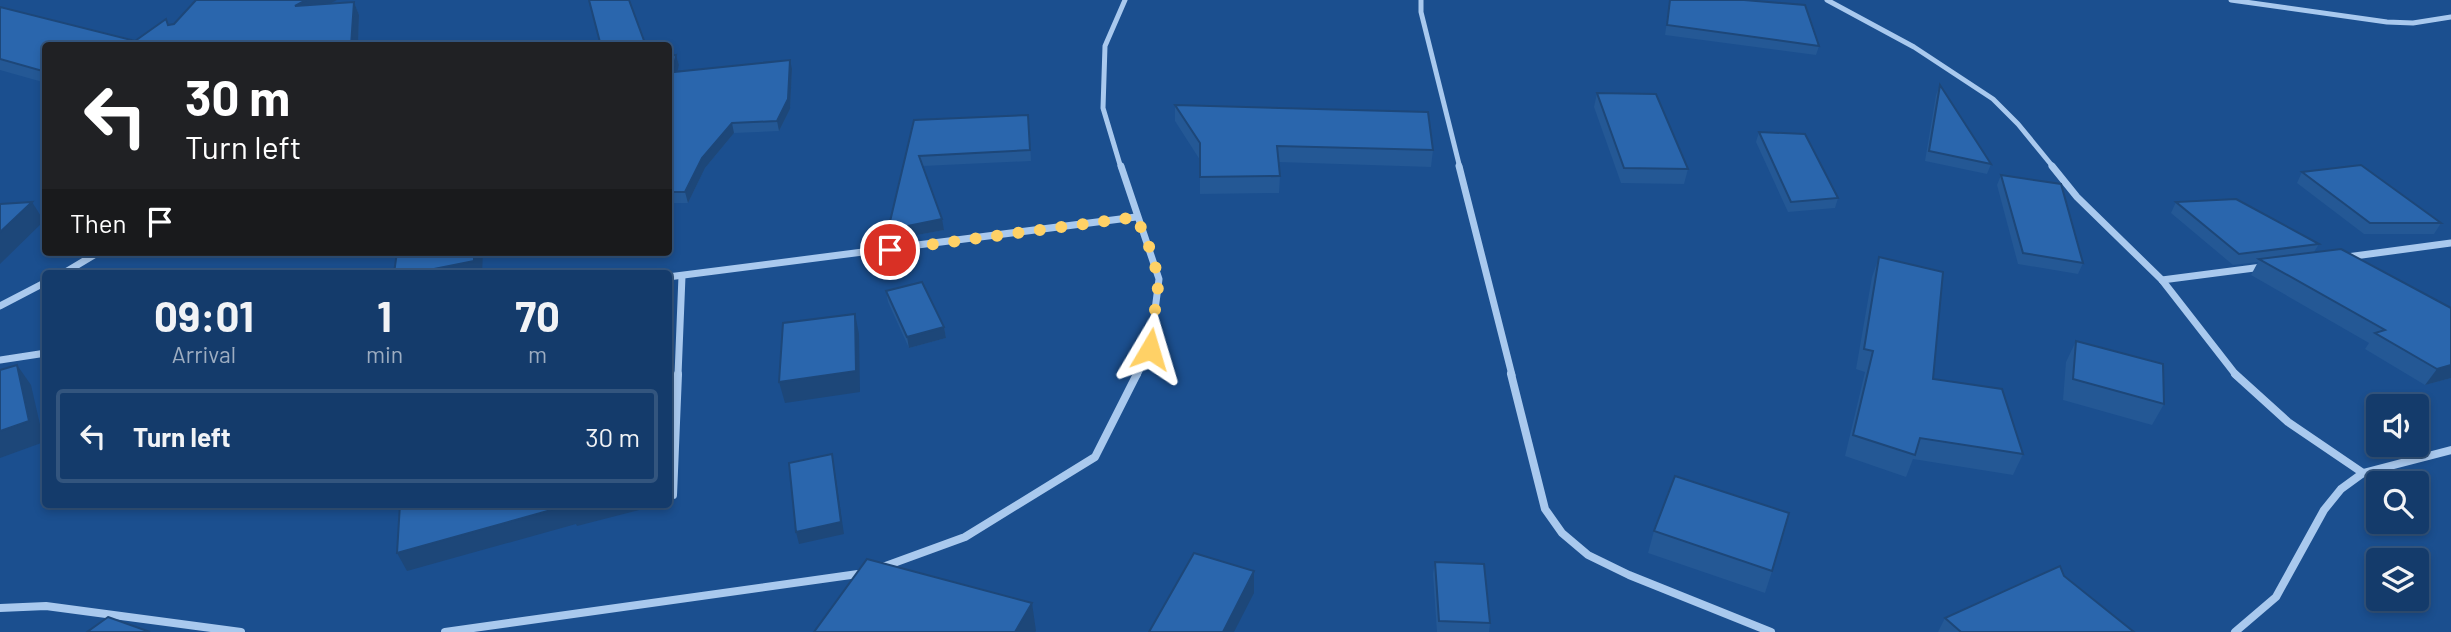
<!DOCTYPE html>
<style>
:root{--surface:#143b6b;--page:#214673;--text:#f1f3f6;--muted:#9dadc1;--line:#33557e}
body{margin:0;font-family:Barlow,sans-serif;background:var(--page);color:var(--text);height:100vh;display:flex;flex-direction:column;font-size:26px;white-space:nowrap}
*{box-sizing:border-box;margin:0}
p{font-size:23px;color:var(--muted)}
.icon{flex:none;width:38px;height:38px;fill:none;stroke:currentColor;stroke-width:2;stroke-linecap:round;stroke-linejoin:round}
.map{position:relative;flex:1;overflow:hidden}
.sheet{position:absolute;left:42px;top:270px;width:630px;height:238px;display:flex;flex-direction:column;background:var(--surface);border-radius:7px;box-shadow:0 4px 10px #0003,0 0 0 2px var(--line)}
.sheet>*{flex:none}
.top-card{position:absolute;left:42px;top:42px;width:630px;height:214px;border-radius:7px;box-shadow:0 4px 10px #0003,0 0 0 2px var(--line);background:#202124;color:#fff;overflow:hidden}
.controls{position:absolute;left:2366px;top:394px;display:grid;gap:14px}
.controls a{display:grid;place-items:center;width:63px;height:63px;border-radius:7px;background:var(--surface);box-shadow:0 4px 10px #0003,0 0 0 2px var(--line);font-size:35px}
.pin{position:absolute;display:grid;place-items:center;width:60px;height:60px;color:#fff;margin:-30px;border:4px solid #fff;border-radius:50%;box-shadow:0 2px 7px #0007}
.me{position:absolute;width:77px;margin:-38px;rotate:7deg;stroke-linejoin:round;filter:drop-shadow(0 0 5px #0008)}
.turn{display:flex;align-items:center;gap:24px;height:147px;padding:0 28px;font-size:32px}
.turn .icon{width:91px;height:91px;stroke-width:2.5}
.turn b{display:block;font-size:49px;line-height:60px}
.then{display:flex;align-items:center;height:66px;padding:0 28px;background:#0003;gap:14px;font-size:26px}
.eta{display:flex;justify-content:space-evenly;align-items:center;height:119px;text-align:center}
.eta b{font-size:42px;font-weight:700;line-height:49px}
ul{padding:0;list-style:none}
li{display:flex;align-items:center;gap:21px;height:94px;margin:0 14px 10px;padding:0 14px;border:4px solid var(--line);border-radius:7px}
li div{flex:1}
li b{display:block;font-size:26px}
li em{font-style:normal}
.map>svg:first-child{display:block}
.lines{fill:none;stroke-linecap:round;stroke-linejoin:round}
.street-far2{stroke:#a9c9ee;stroke-width:5}
.street-far1{stroke:#a9c9ee;stroke-width:7}
.street{stroke:#a9c9ee;stroke-width:8}
.wall{fill:#245895}
.shaded-wall{fill:#1d4779}
.building{fill:#2a66ad;stroke:#1d4779;stroke-width:2}
.route{stroke:#ffd166;stroke-width:12;stroke-dasharray:0 21.6}
</style>
<div class="map">
<svg width="2451" height="632" viewBox="0 0 2451 632">
<rect width="100%" height="100%" fill="#1b4f8f"/>
<g class="lines">
<g class="street-far2">
<path d="M1421 0V12L1460 168"/>
<path d="M1827 0 1914 47 1993 99 2018 124 2054 168"/>
<path d="M2231 0 2387 22 2413 23 2451 17"/>
<path d="M1121 168 1103 108 1105 46 1125 0"/>
</g>
<g class="street-far1">
<path d="M1121 166 1159 279 1150 349 1137 375"/>
<path d="M1459 166 1512 375"/>
<path d="M2052 166 2077 197 2162 280 2236 375"/>
<path d="M2347 257 2451 243"/>
<path d="M64 273 99 252"/>
<path d="M668 277 1136 217"/>
<path d="M2162 280 2262 267"/>
<path d="M0 306 46 282"/>
<path d="M0 360 46 353"/>
<path d="M678 375 682 276"/>
</g>
<g class="street">
<path d="M1511 374 1545 509 1562 533 1588 555 1629 575 1771 632"/>
<path d="M2235 374 2288 422 2363 473"/>
<path d="M673 495 678 374"/>
<path d="M880 568 965 537 1095 457 1137 374"/>
<path d="M0 608 46 606 241 632"/>
<path d="M445 632 865 573"/>
<path d="M2235 632 2276 597 2324 510 2341 489 2363 473 2451 450"/>
</g>
</g>
<g class="wall">
<path d="M196 0H337L330 3 354 2 359 15 358 46H46V83L0 70V7L135 41 174 24Z"/>
<path d="M1670 0 1819 46 1816 55 1665 35Z"/>
<path d="M676 55 679 65 677 71 792 69 790 109 779 131 734 133 705 168 688 203H668V56Z"/>
<path d="M1940 85 1991 164 1987 174 1925 161 1936 95Z"/>
<path d="M1597 93 1688 169 1684 184 1621 183 1594 107Z"/>
<path d="M1175 105 1433 150 1431 167 1278 162 1280 176 1279 193 1200 194V160L1175 121Z"/>
<path d="M914 120 1029 125 1031 161 923 166 944 230 890 240 888 230Z"/>
<path d="M1759 132 1838 198 1835 208 1788 212 1756 142Z"/>
<path d="M2302 172 2441 223 2434 234H2364L2297 183Z"/>
<path d="M2001 175 2083 263 2078 274 2018 264 1997 185Z"/>
<path d="M2176 202 2319 244 2314 252 2451 308V378L2425 385 2365 349 2369 343 2251 275 2258 262 2233 265 2171 213Z"/>
<path d="M1879 257 1933 379 2023 454 2013 475 1913 459 1906 477 1845 456 1865 372 1856 369 1872 277Z"/>
<path d="M886 291 944 327 946 338 909 348 888 302Z"/>
<path d="M2076 341 2164 404 2152 425 2063 400 2066 362Z"/>
<path d="M1654 531 1772 571 1765 593 1648 553Z"/>
<path d="M1435 562 1490 623 1489 632H1437L1433 574Z"/>
<path d="M2064 576 2134 632H1938L1945 618Z"/>
</g>
<g class="shaded-wall">
<path d="M306 0H337L301 19 295 6Z"/>
<path d="M354 2 359 15 358 46H351Z"/>
<path d="M676 55 679 65 675 81 673 72Z"/>
<path d="M790 60 792 69 790 109 779 131 777 121Z"/>
<path d="M732 123 734 133 705 168 688 203 685 192 702 158Z"/>
<path d="M32 202 44 221 0 264V232Z"/>
<path d="M942 219 944 230 890 240 888 230Z"/>
<path d="M474 252H483L482 273H414Z"/>
<path d="M855 314 859 334 860 392 785 403 779 382Z"/>
<path d="M944 327 946 338 909 348 907 337Z"/>
<path d="M17 365 31 385 44 442 0 458V431Z"/>
<path d="M2451 365V378L2425 385 2437 369Z"/>
<path d="M832 454 834 466 844 534 799 544 796 532Z"/>
<path d="M132 504H162L136 510Z"/>
<path d="M584 504H643V509L577 526 576 524 407 571 397 553 569 505Z"/>
<path d="M1254 571V593L1234 632H1223Z"/>
<path d="M1032 603 1036 631 1035 632H1015Z"/>
</g>
<g class="building">
<path d="M196 0H306L295 6 354 2 351 46H46V72L0 59V7L135 41 166 19 168 25 174 24Z"/>
<path d="M589 0H629L646 46H601Z"/>
<path d="M1670 0H1744L1805 5 1819 46 1667 25Z"/>
<path d="M676 55 673 72 790 60 788 99 777 121 732 123 702 158 685 192H668V56Z"/>
<path d="M1940 85 1991 164 1929 151Z"/>
<path d="M1597 93 1656 94 1688 169 1624 168Z"/>
<path d="M1175 105 1428 112 1433 150 1277 146 1280 176 1200 177V143Z"/>
<path d="M1028 115 1030 150 919 156 942 219 888 230 914 120Z"/>
<path d="M1759 132 1805 134 1838 198 1791 202Z"/>
<path d="M2361 165 2441 223H2370L2302 172Z"/>
<path d="M2001 175 2061 184 2083 263 2023 253Z"/>
<path d="M2236 199 2319 244 2239 254 2176 202Z"/>
<path d="M32 202 0 232V204Z"/>
<path d="M2341 249 2451 308V365L2437 369 2375 333 2385 330 2259 259Z"/>
<path d="M397 252H474V261L414 273H394Z"/>
<path d="M1879 257 1943 272 1933 379 2002 389 2023 454 1920 438 1915 455 1853 435 1873 351 1864 349Z"/>
<path d="M922 282 944 327 907 337 886 291Z"/>
<path d="M855 314 856 371 779 382 783 323Z"/>
<path d="M2076 341 2163 364 2164 404 2073 379Z"/>
<path d="M17 365 29 421 0 431V370Z"/>
<path d="M832 454 841 522 796 532 789 463Z"/>
<path d="M1675 476 1789 513 1772 571 1654 531Z"/>
<path d="M400 504H584L570 508 569 505 397 553Z"/>
<path d="M1194 553 1254 571 1223 632H1149Z"/>
<path d="M867 559 1032 603 1015 632H814Z"/>
<path d="M1435 562 1484 564 1490 623 1439 621Z"/>
<path d="M2060 566 2064 576 2134 632H1961L1945 618Z"/>
<path d="M108 617 150 632H87Z"/>
</g>
<g class="lines">
<path class="route" d="M890 250 1136 217 1147 240 1159 279 1150 349"/>
</g>
</svg>
<div class="controls">
<a><svg class="icon" aria-label="sound" viewBox="0 0 24 24"><path d="M4 9h4l5-4v14l-5-4H4zM17 9q2 3 0 6"/></svg></a>
<a><svg class="icon" aria-label="search" viewBox="0 0 24 24"><circle cx="10" cy="10" r="6"/><path d="M15 15l6 6"/></svg></a>
<a><svg class="icon" aria-label="layers" viewBox="0 0 24 24"><path d="M12 4l9 5-9 5-9-5zM3 14l9 5 9-5"/></svg></a>
</div>
<div class="pin" style="left:890px;top:250px;background:#d93025"><svg class="icon" aria-label="arrive" viewBox="0 0 24 24"><path d="M6 21V4h12l-3 4 3 4H6"/></svg></div>
<svg class="me" style="left:1150px;top:349px" viewBox="-20 -20 40 40"><path d="M0-17L14 15 0 8-14 15z" fill="#ffd166" stroke="#fff" stroke-width="4"/></svg>
<div class="top-card">
<div class="turn"><svg class="icon" aria-label="left" viewBox="0 0 24 24"><path d="M17 20v-9H6M10 6l-5 5 5 5"/></svg><div><b>30 m</b>Turn left</div></div>
<div class="then">Then<svg class="icon" aria-label="arrive" viewBox="0 0 24 24"><path d="M6 21V4h12l-3 4 3 4H6"/></svg></div>
</div>
<section class="sheet">
<div class="eta">
<div><b>09:01</b><p>Arrival</p></div>
<div><b>1</b><p>min</p></div>
<div><b>70</b><p>m</p></div>
</div>
<ul>
<li><svg class="icon" aria-label="left" viewBox="0 0 24 24"><path d="M17 20v-9H6M10 6l-5 5 5 5"/></svg><div><b>Turn left</b></div><em>30 m</em></li>
</ul>
</section>
</div>
